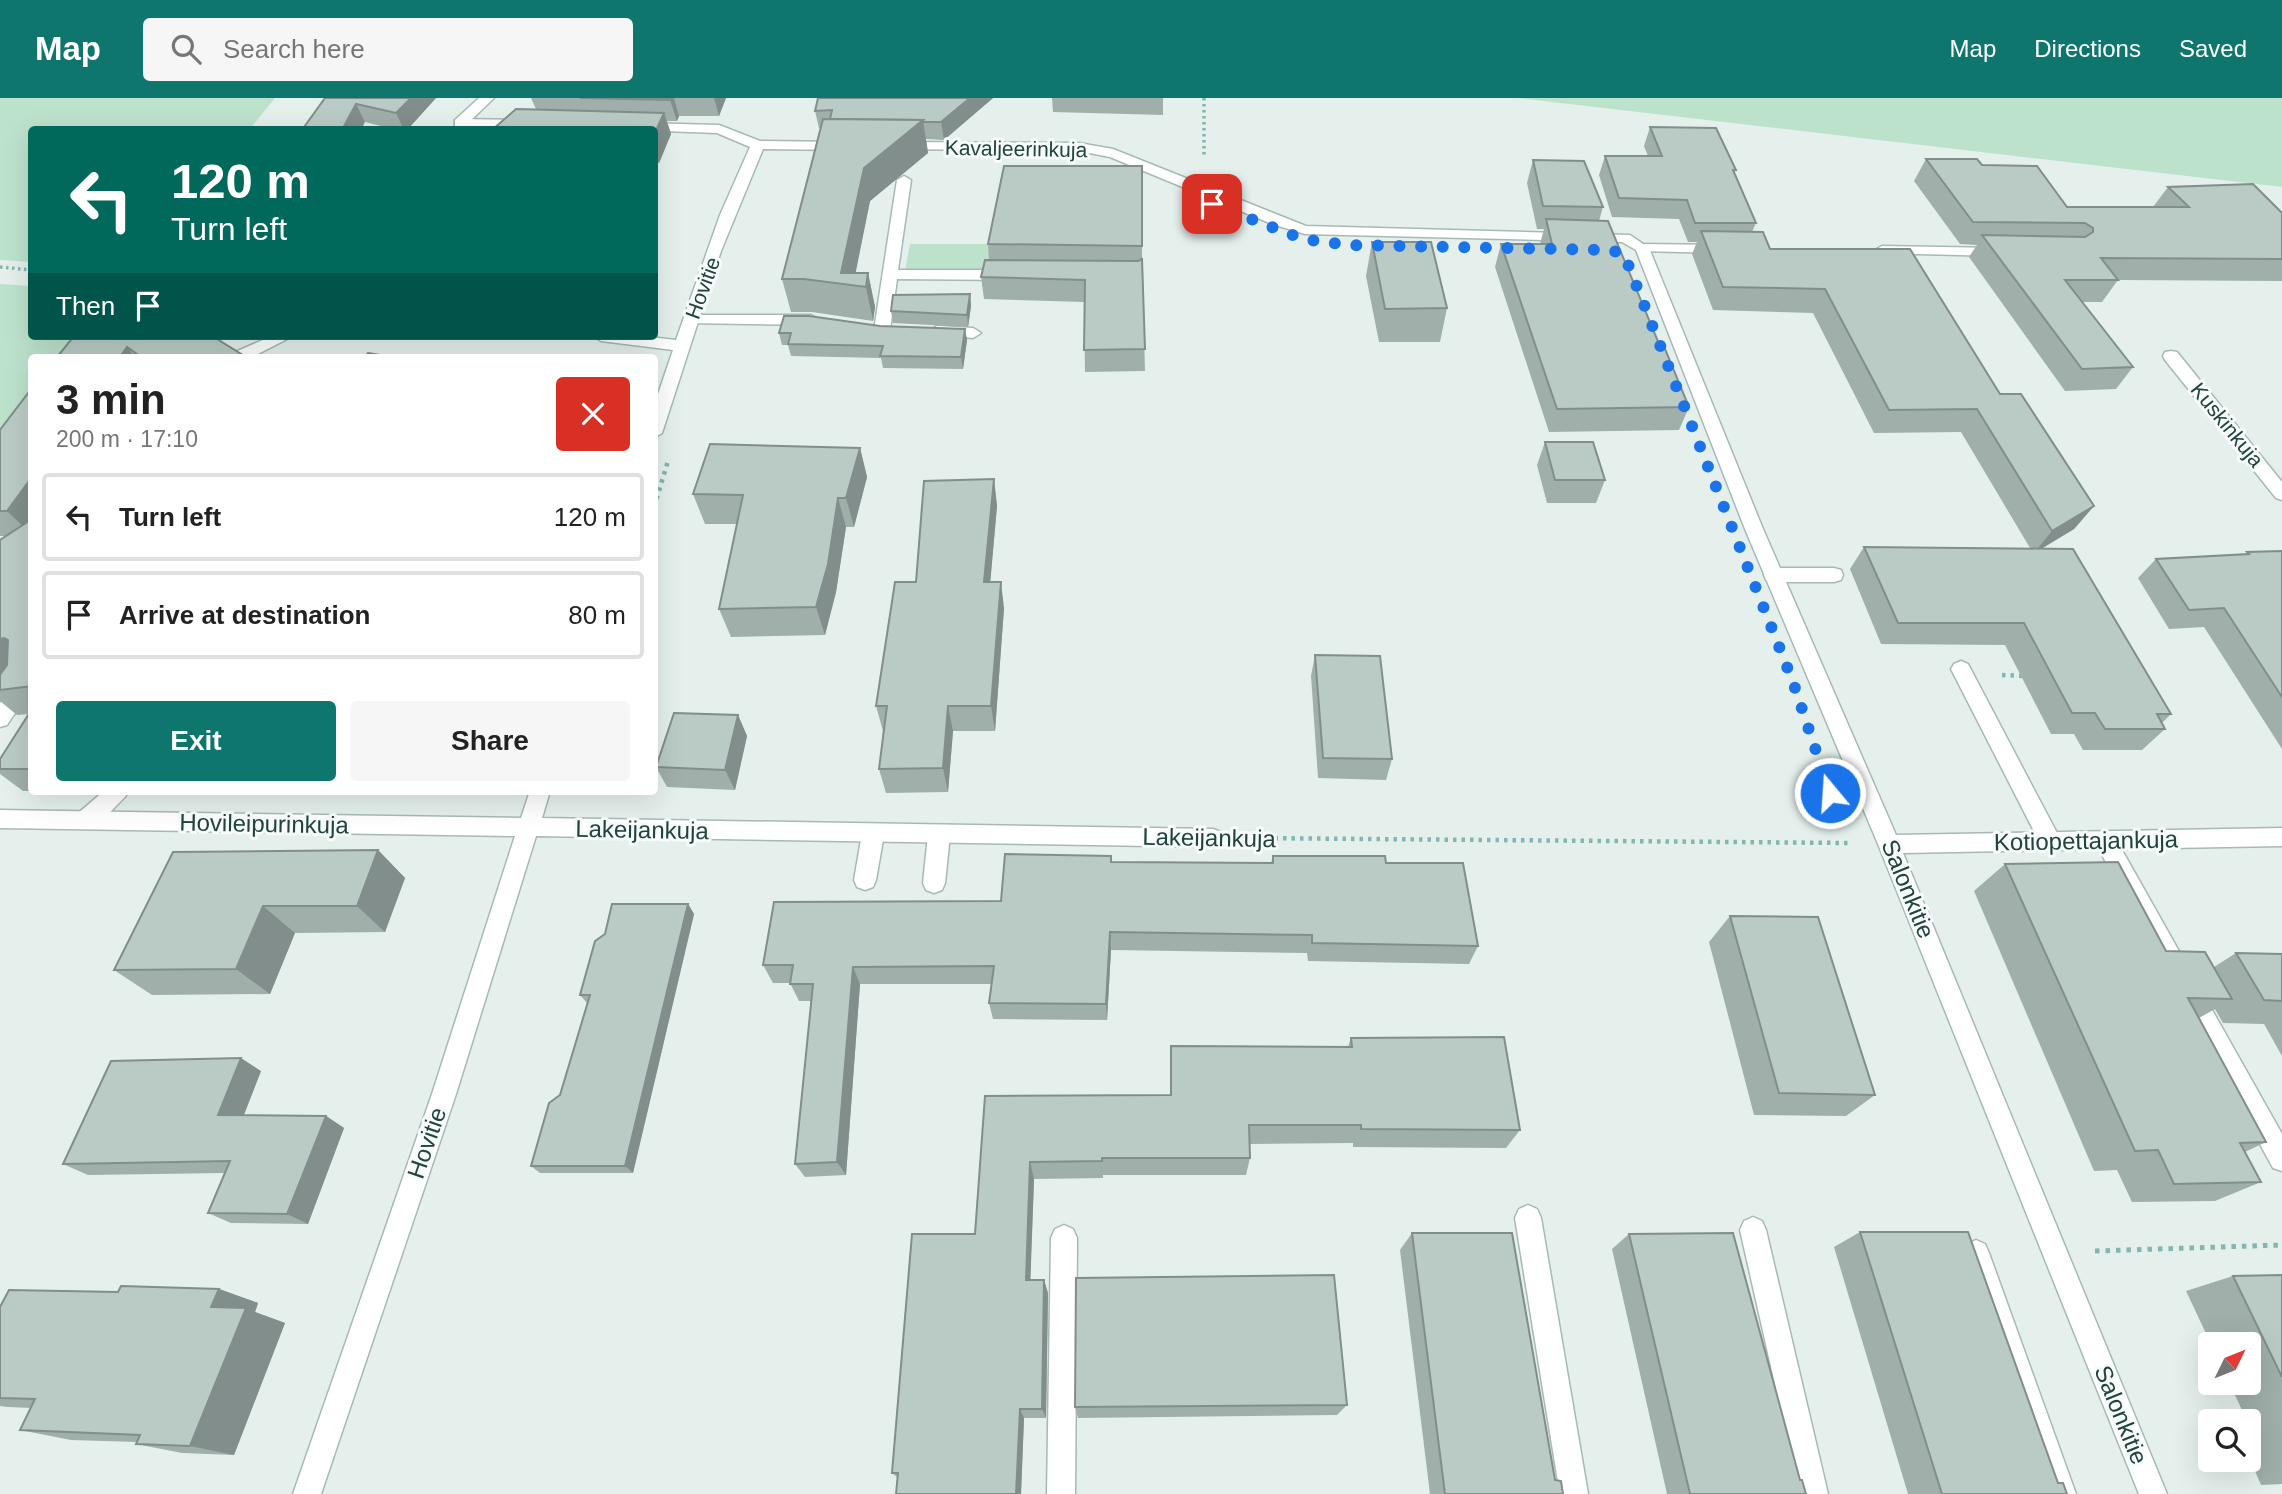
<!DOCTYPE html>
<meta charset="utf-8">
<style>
:root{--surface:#fff;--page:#f6f6f6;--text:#222;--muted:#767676;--line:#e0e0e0;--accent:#0f766e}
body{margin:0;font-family:Arial,sans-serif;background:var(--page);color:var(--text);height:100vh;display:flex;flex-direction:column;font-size:26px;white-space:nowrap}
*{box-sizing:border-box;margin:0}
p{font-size:23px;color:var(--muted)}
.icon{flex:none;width:38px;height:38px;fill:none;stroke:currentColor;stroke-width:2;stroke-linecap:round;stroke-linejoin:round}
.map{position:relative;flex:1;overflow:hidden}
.panel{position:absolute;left:28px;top:256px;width:630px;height:441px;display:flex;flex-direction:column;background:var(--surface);border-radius:7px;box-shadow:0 7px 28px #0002}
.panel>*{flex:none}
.guide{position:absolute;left:28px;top:28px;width:630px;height:214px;border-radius:7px;box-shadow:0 7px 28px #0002;background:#00695c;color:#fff;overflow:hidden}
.needle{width:46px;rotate:47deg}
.controls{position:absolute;left:2198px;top:1234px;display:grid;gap:14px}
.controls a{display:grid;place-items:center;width:63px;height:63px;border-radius:7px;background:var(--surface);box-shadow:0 7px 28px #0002;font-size:35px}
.pin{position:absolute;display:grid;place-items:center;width:60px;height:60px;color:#fff;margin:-30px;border-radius:14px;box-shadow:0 4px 10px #0006}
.me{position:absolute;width:77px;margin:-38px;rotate:342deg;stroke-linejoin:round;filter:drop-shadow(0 0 5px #0008)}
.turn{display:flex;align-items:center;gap:24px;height:147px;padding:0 28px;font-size:32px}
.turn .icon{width:91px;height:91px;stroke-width:2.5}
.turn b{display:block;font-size:49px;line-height:60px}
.then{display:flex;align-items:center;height:66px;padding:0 28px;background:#0003;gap:14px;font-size:26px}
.round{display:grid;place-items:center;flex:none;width:74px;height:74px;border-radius:7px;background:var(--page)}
.headline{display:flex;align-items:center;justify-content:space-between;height:119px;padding:0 28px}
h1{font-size:42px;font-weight:700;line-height:52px}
.action{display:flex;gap:14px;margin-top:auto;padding:14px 28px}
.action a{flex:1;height:80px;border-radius:7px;background:var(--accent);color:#fff;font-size:28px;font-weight:700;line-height:80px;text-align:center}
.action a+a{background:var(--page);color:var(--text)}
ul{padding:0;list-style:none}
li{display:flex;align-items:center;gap:21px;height:88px;margin:0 14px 10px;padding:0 14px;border:4px solid var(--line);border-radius:7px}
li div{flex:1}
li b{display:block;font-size:26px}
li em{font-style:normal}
header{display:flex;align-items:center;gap:42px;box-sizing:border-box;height:98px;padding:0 35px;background:var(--accent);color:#fff}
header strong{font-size:33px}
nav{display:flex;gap:38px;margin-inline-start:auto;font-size:24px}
.search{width:490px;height:63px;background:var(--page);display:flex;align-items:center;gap:18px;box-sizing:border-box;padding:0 24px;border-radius:7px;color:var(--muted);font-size:26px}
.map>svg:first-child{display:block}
.green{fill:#bde2cc}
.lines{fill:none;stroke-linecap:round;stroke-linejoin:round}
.service-casing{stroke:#a7b9b6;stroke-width:3}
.minor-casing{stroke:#a7b9b6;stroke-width:3}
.path-far2{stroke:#83b6ae;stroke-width:3.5;stroke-dasharray:2.5 3.5;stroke-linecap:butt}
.path-far1{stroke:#83b6ae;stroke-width:4.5;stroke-dasharray:3.5 5;stroke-linecap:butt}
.path{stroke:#83b6ae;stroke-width:5;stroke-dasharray:4.5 6;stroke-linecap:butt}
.service{fill:#fff;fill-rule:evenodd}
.minor{fill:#fff;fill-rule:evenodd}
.wall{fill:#a0afaa}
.shaded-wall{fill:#828e8b}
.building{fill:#bacbc6;stroke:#828e8b;stroke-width:2}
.route{stroke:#1a73e8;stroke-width:12;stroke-dasharray:0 21.6}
.labels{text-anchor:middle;stroke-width:6;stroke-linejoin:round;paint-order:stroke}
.far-street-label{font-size:21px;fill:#224440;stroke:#f7fbfa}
.street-label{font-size:24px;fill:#224440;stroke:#f7fbfa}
</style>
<header>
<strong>Map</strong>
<div class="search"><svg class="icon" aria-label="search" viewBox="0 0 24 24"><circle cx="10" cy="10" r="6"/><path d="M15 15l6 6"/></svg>Search here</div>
<nav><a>Map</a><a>Directions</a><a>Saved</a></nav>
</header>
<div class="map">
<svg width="2282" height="1396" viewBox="0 0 2282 1396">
<rect width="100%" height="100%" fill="#e5f0ed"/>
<g class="green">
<path d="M0 0H275L250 31 32 32 31 164 0 162Z"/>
<path d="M1517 0H2282V89Z"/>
<path d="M910 146H1008L997 172H905Z"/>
<path d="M0 186 31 188 32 238H86L70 259H32L31 309 0 350Z"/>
</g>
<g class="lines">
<g class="service-casing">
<g id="service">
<path d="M479 0H494L465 28H455V22Z"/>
<path d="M904 78 911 82 898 172H1011L1019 177 1011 182 897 181 890 232 882 237 874 232 897 82Z"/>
<path d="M1642 146 1724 147 1731 151 1724 155 1637 153 1635 150Z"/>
<path d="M1882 148 2000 150 2007 154 2000 158 1877 155 1875 152Z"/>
<path d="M691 217H811L819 222 811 227 685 225 683 222Z"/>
<path d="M937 228 973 230 981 235 973 240 931 236 929 233Z"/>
<path d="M272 238H293L252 259H231L233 255Z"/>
<path d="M1773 470H1834L1841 472 1843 477 1841 482 1834 484H1773L1766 482 1764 477 1766 472Z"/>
<path d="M1961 563 1968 566 2058 737 2061 743 2058 749 2050 752 2042 749 1951 571 1954 566Z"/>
<path d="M32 566V590L7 627 0 629V605L25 568Z"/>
<path d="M104 693H128L125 699C113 710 94 736 76 729L73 723 76 717Z"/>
<path d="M873 727 881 730 884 736 876 782 873 789 865 792 857 789 854 782 862 736 865 730Z"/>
<path d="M939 728 947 731 950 737 945 785 942 792 934 795 926 792 923 785 928 737 931 731Z"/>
<path d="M2105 733 2113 736 2282 1036V1073L2273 1070 2097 748 2094 742 2097 736Z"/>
<path d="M1528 1107 1537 1111 1541 1120 1588 1396H1560L1515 1120 1519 1111Z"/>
<path d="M1753 1119 1762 1123 1766 1132 1828 1396H1800L1740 1132 1744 1123Z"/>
<path d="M1064 1127 1073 1131 1077 1140 1075 1396H1047L1051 1140 1055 1131Z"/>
<path d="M1976 1142 1985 1146 1989 1155 2076 1396H2048L1963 1155 1967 1146Z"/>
</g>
</g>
<g class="minor-casing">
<g id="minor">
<path d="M460 21 528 22 535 26 528 30 455 28V22Z"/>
<path d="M641 25 719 27 760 43 844 44 851 48 844 52 763 51 721 153 662 335 654 340V308L673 252 601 243 593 238H641L676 242 720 117 750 49 717 35 636 32V26Z"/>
<path d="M900 44 1079 45 1113 51 1306 128 1630 137 1649 150 1763 431 1896 737 2282 730V748L1903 755 2167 1396H2139L1878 746 1745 431 1636 152 1622 144 1305 136 1272 126 1110 59 1079 53 895 51V45Z"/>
<path d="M2171 253 2177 254 2282 384V402L2276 400 2165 262 2163 258 2165 254Z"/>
<path d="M530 693H550L542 720 1213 731 1221 734 1224 740 1221 746 1213 749 536 738 456 996 321 1396H293L432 996 515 738 0 730V712L521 720Z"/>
</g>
</g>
<g class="path-far2">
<path d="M1204 0V60"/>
<path d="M0 169 32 172"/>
</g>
<g class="path-far1">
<path d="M654 409 668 363"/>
<path d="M2002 577 2025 578"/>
<path d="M1249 740 1849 745"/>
</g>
<path class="path" d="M2095 1153 2282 1147"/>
<use href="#service" class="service"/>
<use href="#minor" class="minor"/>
</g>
<g class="wall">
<path d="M325 0H436L407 32H397L365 24Z"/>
<path d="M531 0H726L719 18H679L677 23H667L671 36 659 65H654V32L536 11Z"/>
<path d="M818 0H993L944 42 926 41 928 55 870 103 855 175H868L875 209 873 223 812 214H791L782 181 820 30H819L815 13Z"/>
<path d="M1052 0H1163V17L1053 14Z"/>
<path d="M1650 29 1736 72 1734 75 1756 125 1752 134 1770 151 2000 296 2094 408 2074 431 2042 450 2171 616 2162 625 2165 631 2142 652H2083L2074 636H2051L2005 547 1881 546 1850 471 1864 449 2030 450 1961 334 1874 335 1813 215 1713 212 1692 156 1697 144H1688L1679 121 1612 119 1599 77 1605 58H1648L1644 48Z"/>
<path d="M1926 61 1982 67 2067 109H2153L2168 89 2282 115V183L2118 182 2102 204H2082L2133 269 2116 291 2065 293 1969 159 1977 147 1960 146 1914 83Z"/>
<path d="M1533 62 1603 109 1599 123 1689 309 1679 332 1549 334 1495 169 1501 146H1540L1544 131H1537L1527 85Z"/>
<path d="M1142 68V161L1145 273 1085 274 1084 204 984 201 981 179 989 162 988 146Z"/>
<path d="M1372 144 1447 210 1440 244H1379L1366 178Z"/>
<path d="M970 196 971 208 968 229 893 225 891 213Z"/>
<path d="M880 228 965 231 967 242 963 271 883 270 881 260 791 258 788 247H782L779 235Z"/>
<path d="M74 238 246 259H57Z"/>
<path d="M22 302 32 588V693H91H23L0 676V661L29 616 17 617 0 603V442L6 438H0V332Z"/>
<path d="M1545 344 1605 382 1596 405H1547L1537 367Z"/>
<path d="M860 350 867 379 854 429H846L836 494 825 537 731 539 719 511 737 426H705L693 396Z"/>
<path d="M994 381 997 408 990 484 1004 510 995 633H953L948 694 886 695 879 671 883 633 876 608Z"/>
<path d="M2282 453V651L2204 529 2169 531 2138 480 2156 461 2244 457 2247 454Z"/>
<path d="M1315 557 1392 661 1386 682 1318 680 1311 578Z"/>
<path d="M738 617 747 638 735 692 667 689 656 669Z"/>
<path d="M378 752 405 780 385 834 295 835 270 896 152 897 114 872Z"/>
<path d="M1273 758 1386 765 1478 848 1469 866 1308 863 1307 855 1111 852 1107 922 993 921 989 905 992 886H860L846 1077 805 1079 795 1066 812 903H799L790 885H773L763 867 1001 803 1111 764 1271 765Z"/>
<path d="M2005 766 2166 853 2214 869 2236 855 2282 856V958L2264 926 2223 925 2215 911 2199 920 2266 1044 2245 1054 2261 1084 2215 1103 2132 1104 2117 1072 2094 1073 1974 793Z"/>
<path d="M688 806 694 816 633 1075H540L531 1068 560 997 587 905 580 897Z"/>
<path d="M1730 818 1875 997 1846 1018 1754 1017 1709 844Z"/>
<path d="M1351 940 1520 1032 1506 1050 1353 1049V1045L1250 1046V1060L1246 1077H1103V1080L1034 1081 1030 1182H1044L1048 1195 1046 1320H1024L1021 1396H896L897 1379 892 1375 975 1136 985 998 1170 997 1171 948 1348 949Z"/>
<path d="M261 973 244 1017 326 1018 344 1030 308 1126 231 1125 208 1115 225 1075 88 1077 63 1066Z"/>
<path d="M1860 1134 2058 1385 2067 1396H1908L1834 1149Z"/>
<path d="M1412 1135 1555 1382 1563 1396H1430L1400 1152Z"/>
<path d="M1629 1136 1800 1382 1806 1396H1667L1612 1151Z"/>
<path d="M2282 1177V1386L2261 1387 2249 1359V1323H2247L2229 1284H2249V1246H2211L2186 1193 2233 1178Z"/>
<path d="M219 1191 258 1205 255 1214 285 1225 234 1357 182 1355 136 1346 137 1344 71 1342 20 1332 31 1310 8 1309 0 1308V1209L118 1194Z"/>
<path d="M1347 1307 1337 1317 1078 1320 1075 1309Z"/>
</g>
<g class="shaded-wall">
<path d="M411 0H436L407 32H404L396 15Z"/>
<path d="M671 0H674L679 18 677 23 670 2Z"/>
<path d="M714 0H726L719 18Z"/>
<path d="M970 0H993L944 42 941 24Z"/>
<path d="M356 6 365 24 361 32H342Z"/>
<path d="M664 15 671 36 659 65 654 51V37Z"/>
<path d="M923 22 928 55 870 103 853 188 841 175 864 70Z"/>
<path d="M868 175 875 209 873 223 866 189Z"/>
<path d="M970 196 971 208 968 229 967 217Z"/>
<path d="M965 231 967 242 963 271 961 259Z"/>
<path d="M127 249 134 259H120Z"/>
<path d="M860 350 867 379 854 429 846 400Z"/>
<path d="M32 379V437L7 413Z"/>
<path d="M994 381 997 408 988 510 984 484Z"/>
<path d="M838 400 846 429 836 494 825 537 816 509Z"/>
<path d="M2094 408 2074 431 2033 456 2052 433Z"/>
<path d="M1001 484 1004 510 995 633 991 608Z"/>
<path d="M4 540 31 563 0 592V541Z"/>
<path d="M948 608 953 633 948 694 943 670Z"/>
<path d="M738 617 747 638 735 692 725 672Z"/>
<path d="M378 752 405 780 385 834 357 808Z"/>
<path d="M688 806 694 816 633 1075 625 1068Z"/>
<path d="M263 808 295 835 270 896 236 871Z"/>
<path d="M1110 834 1111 852 1107 922 1106 906Z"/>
<path d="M853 869 860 886 846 1077 837 1064Z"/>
<path d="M241 960 261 973 239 1029 218 1017Z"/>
<path d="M326 1018 344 1030 308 1126 287 1116Z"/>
<path d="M1030 1064 1034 1081 1030 1195 1026 1182Z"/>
<path d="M1044 1182 1048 1195 1046 1320 1042 1311Z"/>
<path d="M219 1191 258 1205 255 1214 285 1225 234 1357 190 1348 211 1209Z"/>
<path d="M1020 1311 1024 1320 1021 1396H1016Z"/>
</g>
<g class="building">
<path d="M325 0H411L396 15 356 6 342 32H302Z"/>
<path d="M580 0H671L670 2Z"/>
<path d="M818 0H970L941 24H924L923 22 830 21 832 12 815 13Z"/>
<path d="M516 11 664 15 654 37V32H492Z"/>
<path d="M823 21 923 22 864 70 841 175H868L866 189 804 181H782Z"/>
<path d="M1650 29 1716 30 1736 72H1733L1756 125H1695L1687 102 1619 100 1605 58H1662Z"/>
<path d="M1926 61H1977L1982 67 2037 68 2067 109H2189L2168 89 2253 86 2282 115V161L2101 160 2118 182H2065L2133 269 2082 271 1982 137 2085 139 2093 134V130L2085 125 1973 124Z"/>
<path d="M1533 62 1584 63 1603 109 1543 108Z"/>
<path d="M1004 68H1142V148L988 146Z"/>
<path d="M1546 121 1608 123 1659 246H1663L1689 309 1557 311 1501 146H1552Z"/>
<path d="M1701 133 1763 134 1770 151H1910L2000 296H2021L2094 408 2052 433 1977 311 1889 312 1825 191 1723 189Z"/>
<path d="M1372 144H1431L1447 210 1385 211Z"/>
<path d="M1142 161 1145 251 1084 252 1085 182 981 179 985 162 1138 163Z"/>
<path d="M970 196 967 217 891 213 893 197Z"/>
<path d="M784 218H809L880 228 965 231 961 259 880 258 883 248 788 246 791 235H779Z"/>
<path d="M74 238H212L246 259H141L127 249 120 259H57Z"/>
<path d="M368 255 392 259H365Z"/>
<path d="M32 290V379L7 413H0V332Z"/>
<path d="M1545 344H1593L1605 382H1555Z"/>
<path d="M710 346 860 350 846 400H838L828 466 816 509 719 511 743 397 693 396Z"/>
<path d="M994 381 984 484H1001L991 608H948L943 670 879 671 887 608H876L895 484H916L924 383Z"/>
<path d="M32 421V588L0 592V577L7 567 8 542 4 540 0 541V442Z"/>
<path d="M1864 449 2073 451 2171 616H2157L2165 631H2105L2095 615H2072L2024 525H1898Z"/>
<path d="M2282 453V599L2224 510 2189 512 2156 461 2249 456 2247 454Z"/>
<path d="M1315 557 1380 558 1392 661 1323 660Z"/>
<path d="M32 611V671H0V661Z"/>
<path d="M674 615 738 617 725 672 656 669Z"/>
<path d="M378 752 357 808H263L236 871 114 872 173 754Z"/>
<path d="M1005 756 1111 758V764L1273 765V758H1385L1386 765H1463L1478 848 1312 845V837L1110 834 1106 906 989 905 994 868 853 869 837 1064 795 1066 813 886H790L793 867H763L774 804 1001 803Z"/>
<path d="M2118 764 2166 853 2205 854 2232 901 2188 900 2266 1044 2240 1045 2261 1084 2174 1086 2158 1052 2135 1053 2005 766Z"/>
<path d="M612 806H688L625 1068H531L549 1005 560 997 590 897H580L595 843 605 836Z"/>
<path d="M1730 818 1818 819 1875 997 1779 995Z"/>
<path d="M2236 855 2282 856V903L2264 902Z"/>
<path d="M1504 939 1520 1032 1361 1031V1027H1249L1250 1060H1102V1063L1030 1064 1026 1182H1044L1042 1311H1020L1016 1396H896L898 1375H892L912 1136H975L985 998 1171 997V948L1352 949 1351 940Z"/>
<path d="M241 960 218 1017 326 1018 287 1116 208 1115 230 1063 63 1066 111 963Z"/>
<path d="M1860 1134H1968L2058 1385H2063L2067 1396H1942Z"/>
<path d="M1412 1135H1512L1555 1382 1561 1383 1563 1396H1445Z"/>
<path d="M1733 1135 1800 1382H1802L1806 1396H1690L1629 1136Z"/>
<path d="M1334 1177 1347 1307 1075 1309 1076 1180Z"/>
<path d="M2282 1177V1279L2233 1178Z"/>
<path d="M121 1188 219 1191 211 1209 246 1210 190 1348 136 1346 140 1337 20 1332 35 1301 0 1300V1209L9 1192 118 1194Z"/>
</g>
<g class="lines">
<path class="route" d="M1212 106 1303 141 1348 147 1610 152 1624 156 1793 584 1830 695"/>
</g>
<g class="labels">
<g class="far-street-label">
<text transform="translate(1016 51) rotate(1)" y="7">Kavaljeerinkuja</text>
<text transform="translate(703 190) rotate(-70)" y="7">Hovitie</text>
<text transform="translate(2227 327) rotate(51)" y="7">Kuskinkuja</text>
</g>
<g class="street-label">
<text transform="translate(264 726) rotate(1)" y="8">Hovileipurinkuja</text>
<text transform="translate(642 732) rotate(1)" y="8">Lakeijankuja</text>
<text transform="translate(1209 740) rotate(1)" y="8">Lakeijankuja</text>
<text transform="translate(2086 743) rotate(-1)" y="8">Kotiopettajankuja</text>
<text transform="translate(1908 791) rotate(68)" y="8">Salonkitie</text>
<text transform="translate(427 1045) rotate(-71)" y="8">Hovitie</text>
<text transform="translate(2121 1317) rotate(68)" y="8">Salonkitie</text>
</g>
</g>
</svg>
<div class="controls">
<a><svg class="needle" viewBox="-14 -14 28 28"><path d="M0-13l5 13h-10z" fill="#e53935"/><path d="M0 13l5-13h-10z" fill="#767676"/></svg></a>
<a><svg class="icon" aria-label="search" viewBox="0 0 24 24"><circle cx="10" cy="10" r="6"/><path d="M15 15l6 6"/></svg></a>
</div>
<div class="pin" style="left:1212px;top:106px;background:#d93025"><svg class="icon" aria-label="arrive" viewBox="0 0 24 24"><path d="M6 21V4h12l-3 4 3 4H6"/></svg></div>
<svg class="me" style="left:1830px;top:695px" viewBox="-20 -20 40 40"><circle r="17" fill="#1a73e8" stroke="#fff" stroke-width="3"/><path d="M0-11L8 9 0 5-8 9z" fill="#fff"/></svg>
<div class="guide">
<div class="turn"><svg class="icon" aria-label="left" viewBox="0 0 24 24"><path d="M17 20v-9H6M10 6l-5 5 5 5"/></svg><div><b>120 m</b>Turn left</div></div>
<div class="then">Then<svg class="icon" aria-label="arrive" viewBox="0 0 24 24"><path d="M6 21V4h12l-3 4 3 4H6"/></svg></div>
</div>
<section class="panel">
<div class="headline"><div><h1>3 min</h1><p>200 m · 17:10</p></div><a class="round" style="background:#d93025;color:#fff"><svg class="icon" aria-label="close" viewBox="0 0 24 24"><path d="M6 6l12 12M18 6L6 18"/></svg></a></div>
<ul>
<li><svg class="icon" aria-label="left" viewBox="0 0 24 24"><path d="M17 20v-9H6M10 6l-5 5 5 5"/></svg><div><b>Turn left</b></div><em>120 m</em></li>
<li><svg class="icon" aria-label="arrive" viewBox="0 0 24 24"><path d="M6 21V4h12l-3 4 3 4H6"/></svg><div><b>Arrive at destination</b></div><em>80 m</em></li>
</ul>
<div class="action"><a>Exit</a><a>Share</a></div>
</section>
</div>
